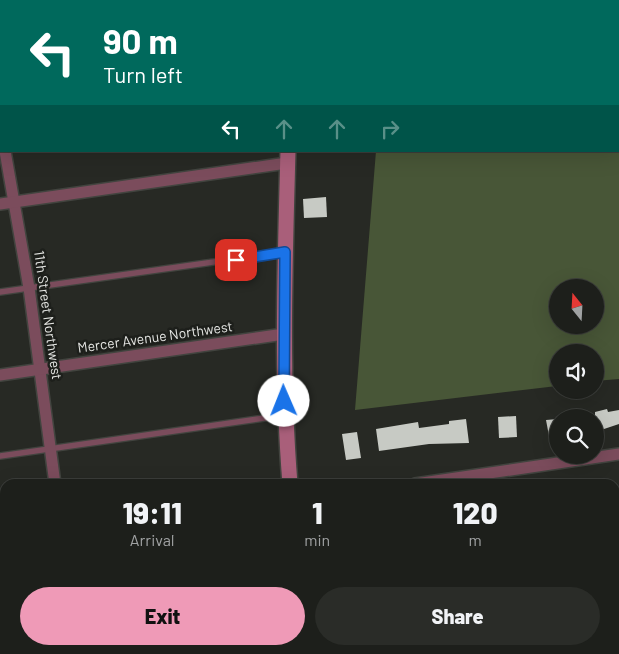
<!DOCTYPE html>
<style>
:root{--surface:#1d1f1b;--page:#2a2c28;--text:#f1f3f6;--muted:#a0a2a3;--line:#3b3d3a;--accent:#ef9ab7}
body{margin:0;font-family:Barlow,sans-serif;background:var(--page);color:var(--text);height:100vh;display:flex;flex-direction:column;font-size:19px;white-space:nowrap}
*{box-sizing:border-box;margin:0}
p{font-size:16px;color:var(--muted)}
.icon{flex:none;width:28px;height:28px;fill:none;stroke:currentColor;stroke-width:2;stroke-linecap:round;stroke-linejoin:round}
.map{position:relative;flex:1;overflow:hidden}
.sheet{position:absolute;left:0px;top:479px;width:620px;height:176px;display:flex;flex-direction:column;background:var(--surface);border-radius:15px 15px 0 0;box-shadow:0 5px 20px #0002,0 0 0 1px var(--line)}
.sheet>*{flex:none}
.hud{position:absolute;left:0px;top:0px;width:620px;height:152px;box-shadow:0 5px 20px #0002,0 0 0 1px var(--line);background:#00695c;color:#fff;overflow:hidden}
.needle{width:32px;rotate:342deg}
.tools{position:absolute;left:549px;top:279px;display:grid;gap:10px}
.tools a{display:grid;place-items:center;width:55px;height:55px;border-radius:50%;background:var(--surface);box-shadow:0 5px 20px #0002,0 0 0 1px var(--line);font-size:25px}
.pin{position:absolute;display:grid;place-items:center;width:42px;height:42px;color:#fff;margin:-21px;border-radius:10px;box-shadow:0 2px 8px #0006}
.me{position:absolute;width:55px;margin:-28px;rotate:359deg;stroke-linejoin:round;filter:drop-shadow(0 0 4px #0008)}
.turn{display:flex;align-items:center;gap:18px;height:105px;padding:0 20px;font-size:22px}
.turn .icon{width:65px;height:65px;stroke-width:2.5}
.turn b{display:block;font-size:35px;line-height:42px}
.lanes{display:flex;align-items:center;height:48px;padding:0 20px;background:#0003;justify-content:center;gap:25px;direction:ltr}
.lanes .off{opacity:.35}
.eta{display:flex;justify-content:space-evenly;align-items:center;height:85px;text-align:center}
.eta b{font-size:30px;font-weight:800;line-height:35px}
.button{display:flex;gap:10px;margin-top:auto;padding:10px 20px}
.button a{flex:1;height:58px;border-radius:30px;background:var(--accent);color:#111;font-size:20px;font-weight:800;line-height:58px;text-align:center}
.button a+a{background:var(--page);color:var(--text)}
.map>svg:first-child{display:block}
.green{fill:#485637;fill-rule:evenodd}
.building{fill:#c7cac4}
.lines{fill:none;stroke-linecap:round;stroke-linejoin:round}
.lane-casing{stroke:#42443f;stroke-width:8}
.street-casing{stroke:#42443f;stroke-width:14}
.secondary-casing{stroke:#42443f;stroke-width:18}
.lane{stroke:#7b4c5c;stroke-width:5.5}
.street{stroke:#7b4c5c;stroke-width:11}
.secondary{stroke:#a95f7a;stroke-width:15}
.route-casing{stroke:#114b97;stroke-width:12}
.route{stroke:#1a73e8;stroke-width:9}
.labels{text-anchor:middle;stroke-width:5;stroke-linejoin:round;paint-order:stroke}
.street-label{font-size:14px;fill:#e6e7e4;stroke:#1d1f1b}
</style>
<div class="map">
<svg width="619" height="654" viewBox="0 0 619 654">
<rect width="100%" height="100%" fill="#272924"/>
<path class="green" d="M619 98V379L595 381V352H558L557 386 355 410 376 151H619ZM558 288H595V325H558Z"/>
<g class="building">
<path d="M326 197 327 217 304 218 303 199Z"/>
<path d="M607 409 608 412 619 410V424L595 432V412Z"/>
<path d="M516 416 517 437 499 438 498 417Z"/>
<path d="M466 419 469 443 429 444 379 451 376 429 418 422 419 428 449 424V421Z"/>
<path d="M558 419V435L549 436 546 420Z"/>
<path d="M357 432 361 458 346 460 342 434Z"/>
</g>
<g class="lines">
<g class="lane-casing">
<g id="lane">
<path d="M0 292 285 252"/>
<path d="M0 456 285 415"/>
<path d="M615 534 619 533"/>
<path d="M0 640 5 639"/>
</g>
</g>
<g class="street-casing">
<g id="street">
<path d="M87 0V1"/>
<path d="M225 1 234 0"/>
<path d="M0 35H1"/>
<path d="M0 115 1 124"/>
<path d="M5 151 29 288 55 484"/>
<path d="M0 204 287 163"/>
<path d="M0 375 284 334"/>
<path d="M415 484 619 454"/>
<path d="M0 544 5 543"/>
<path d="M615 614 619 613"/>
<path d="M70 650V654"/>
<path d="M470 654 498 650"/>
</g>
</g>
<g class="secondary-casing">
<g id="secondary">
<path d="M292 1V0"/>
<path d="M288 151C285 262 281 373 290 484"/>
<path d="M298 650V654"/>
</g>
</g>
<use href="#lane" class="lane"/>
<use href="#street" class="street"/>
<use href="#secondary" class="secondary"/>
</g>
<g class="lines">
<g class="route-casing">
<path id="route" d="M236 260 285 252 284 401"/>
</g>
<use href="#route" class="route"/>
</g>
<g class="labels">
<g class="street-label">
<text transform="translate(48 315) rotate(82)" y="5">11th Street Northwest</text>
<text transform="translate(155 337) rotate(-8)" y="5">Mercer Avenue Northwest</text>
</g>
</g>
</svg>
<div class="tools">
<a><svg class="needle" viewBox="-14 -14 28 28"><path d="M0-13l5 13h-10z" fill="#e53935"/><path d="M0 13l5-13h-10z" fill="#a0a2a3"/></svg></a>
<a><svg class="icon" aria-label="sound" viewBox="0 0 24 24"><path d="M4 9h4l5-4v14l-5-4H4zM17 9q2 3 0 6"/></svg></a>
<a><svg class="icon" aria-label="search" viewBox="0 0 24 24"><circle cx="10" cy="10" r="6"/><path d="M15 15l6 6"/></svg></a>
</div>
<div class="pin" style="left:236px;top:260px;background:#d93025"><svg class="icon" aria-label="arrive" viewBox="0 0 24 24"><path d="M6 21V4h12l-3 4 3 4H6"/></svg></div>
<svg class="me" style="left:284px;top:401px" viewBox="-20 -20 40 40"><circle r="19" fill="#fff"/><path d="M0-13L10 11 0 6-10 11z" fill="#1a73e8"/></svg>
<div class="hud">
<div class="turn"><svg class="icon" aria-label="left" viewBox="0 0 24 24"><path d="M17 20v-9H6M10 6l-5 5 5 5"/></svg><div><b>90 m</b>Turn left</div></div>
<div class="lanes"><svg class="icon" aria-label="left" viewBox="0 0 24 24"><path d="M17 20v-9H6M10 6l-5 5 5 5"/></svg><svg class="icon off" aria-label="ahead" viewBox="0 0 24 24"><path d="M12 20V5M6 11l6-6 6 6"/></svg><svg class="icon off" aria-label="ahead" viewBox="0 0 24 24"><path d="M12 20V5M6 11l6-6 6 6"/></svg><svg class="icon off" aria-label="right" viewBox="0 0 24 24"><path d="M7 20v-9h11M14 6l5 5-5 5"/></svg></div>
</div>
<section class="sheet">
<div class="eta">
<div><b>19:11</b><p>Arrival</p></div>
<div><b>1</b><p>min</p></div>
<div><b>120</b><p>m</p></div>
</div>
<div class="button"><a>Exit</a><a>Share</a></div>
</section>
</div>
